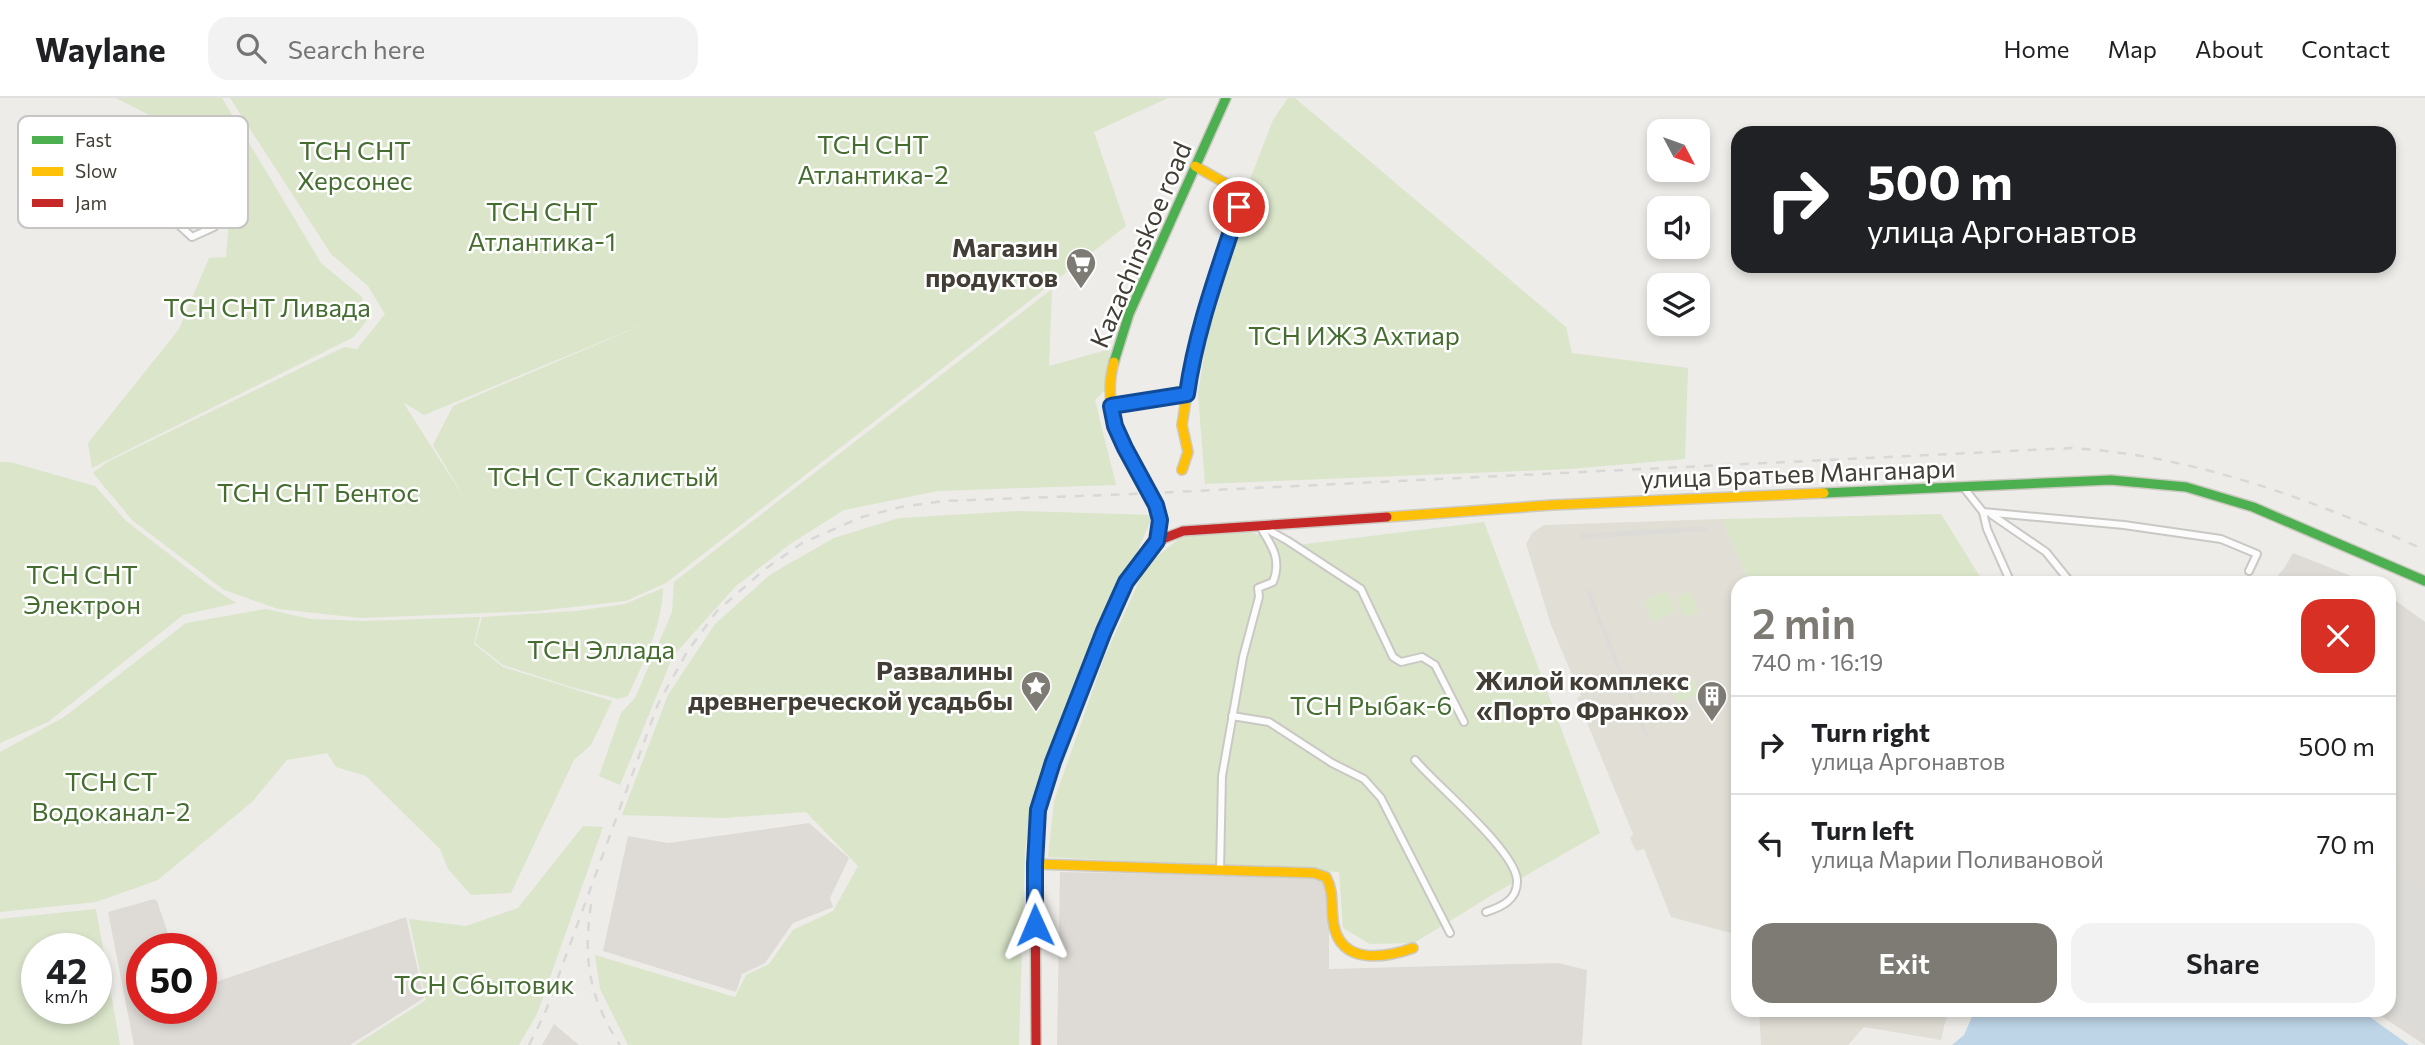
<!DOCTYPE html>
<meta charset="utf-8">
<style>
:root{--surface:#fff;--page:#f2f2f2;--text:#202124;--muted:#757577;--line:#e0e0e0;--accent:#7e7b74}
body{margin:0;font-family:Commissioner,sans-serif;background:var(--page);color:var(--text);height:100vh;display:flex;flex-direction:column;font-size:26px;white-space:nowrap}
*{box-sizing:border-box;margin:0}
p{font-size:23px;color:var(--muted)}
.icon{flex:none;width:38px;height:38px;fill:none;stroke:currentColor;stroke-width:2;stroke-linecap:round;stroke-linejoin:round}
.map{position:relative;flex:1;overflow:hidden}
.drawer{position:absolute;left:1731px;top:478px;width:665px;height:441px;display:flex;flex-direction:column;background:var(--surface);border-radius:21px;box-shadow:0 4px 10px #0003}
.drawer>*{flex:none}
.banner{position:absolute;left:1731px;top:28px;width:665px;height:147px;border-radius:21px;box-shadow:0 4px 10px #0003;background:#202124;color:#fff;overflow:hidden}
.needle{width:46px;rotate:131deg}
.buttons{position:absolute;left:1647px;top:21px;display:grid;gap:14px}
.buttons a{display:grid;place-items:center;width:63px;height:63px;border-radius:14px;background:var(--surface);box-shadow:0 4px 10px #0003;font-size:35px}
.speed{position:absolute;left:21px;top:835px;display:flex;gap:14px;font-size:35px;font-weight:700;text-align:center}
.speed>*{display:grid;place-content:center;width:91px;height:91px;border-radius:50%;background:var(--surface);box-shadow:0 4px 10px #0003;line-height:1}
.speed small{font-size:18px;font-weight:400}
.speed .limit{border:10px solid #d22;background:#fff;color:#111}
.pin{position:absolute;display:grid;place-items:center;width:60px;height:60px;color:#fff;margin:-30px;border:4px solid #fff;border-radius:50%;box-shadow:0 2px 7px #0007}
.me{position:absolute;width:77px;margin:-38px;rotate:359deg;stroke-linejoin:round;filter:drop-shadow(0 0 5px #0008)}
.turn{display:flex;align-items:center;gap:24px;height:147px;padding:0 21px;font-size:32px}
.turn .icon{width:91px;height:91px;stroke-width:2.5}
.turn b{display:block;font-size:49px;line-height:60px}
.round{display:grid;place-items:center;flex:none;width:74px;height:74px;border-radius:21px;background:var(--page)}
.headline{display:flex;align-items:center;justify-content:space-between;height:119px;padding:0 21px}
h1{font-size:42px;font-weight:600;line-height:52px;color:var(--accent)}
.button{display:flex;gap:14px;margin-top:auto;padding:14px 21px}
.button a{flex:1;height:80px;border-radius:21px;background:var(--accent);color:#fff;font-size:28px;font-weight:600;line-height:80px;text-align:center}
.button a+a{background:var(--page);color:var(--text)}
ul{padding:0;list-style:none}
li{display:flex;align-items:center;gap:21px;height:98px;padding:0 21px;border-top:2px solid var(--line)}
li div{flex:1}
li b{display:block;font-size:26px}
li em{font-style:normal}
header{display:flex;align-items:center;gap:42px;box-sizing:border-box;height:98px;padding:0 35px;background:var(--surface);border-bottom:2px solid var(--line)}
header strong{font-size:33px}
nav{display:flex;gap:38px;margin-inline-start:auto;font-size:24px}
.search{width:490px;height:63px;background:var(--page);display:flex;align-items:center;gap:18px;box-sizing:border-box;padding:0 24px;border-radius:21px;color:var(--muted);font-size:26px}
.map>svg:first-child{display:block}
.residential{fill:#e1ded6}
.industrial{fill:#dedbd6}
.green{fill:#dae5ca;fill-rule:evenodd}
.parking{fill:#dddbd8}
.water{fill:#bdd5e7}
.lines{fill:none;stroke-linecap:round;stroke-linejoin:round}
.street-casing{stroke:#cac8c4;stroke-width:10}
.fast-casing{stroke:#ccc9c0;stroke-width:12}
.slow-casing{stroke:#ccc9c0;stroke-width:12}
.jam-casing{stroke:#ccc9c0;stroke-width:12}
.street{stroke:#fcfcfc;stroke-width:6}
.fast{stroke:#4caf50;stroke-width:9}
.slow{stroke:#ffc107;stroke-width:9}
.jam{stroke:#c62828;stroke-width:9}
.rail{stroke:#d8d8d7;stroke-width:2.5;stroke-dasharray:9 9;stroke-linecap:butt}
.route-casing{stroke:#114b97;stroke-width:18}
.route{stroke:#1a73e8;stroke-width:12}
.labels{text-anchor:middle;stroke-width:5;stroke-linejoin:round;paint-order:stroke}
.park-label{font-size:26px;fill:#456d30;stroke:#fff}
.street-label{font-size:26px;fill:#423e36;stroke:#fff}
.poi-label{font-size:26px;font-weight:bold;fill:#423e36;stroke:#fff;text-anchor:end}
.key{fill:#fff;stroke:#c6c5c3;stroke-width:2}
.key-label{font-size:19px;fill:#423e36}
</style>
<header>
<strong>Waylane</strong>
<div class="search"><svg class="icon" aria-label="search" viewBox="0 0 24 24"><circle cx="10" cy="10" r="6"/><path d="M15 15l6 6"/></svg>Search here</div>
<nav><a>Home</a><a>Map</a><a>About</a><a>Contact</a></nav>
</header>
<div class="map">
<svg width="2425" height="947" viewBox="0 0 2425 947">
<rect width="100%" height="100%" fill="#edece8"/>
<g class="residential">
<path d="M1722 421 1750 485H1738V837L1671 819 1644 751 1636 753 1630 740 1633 736 1577 600 1581 598 1551 527 1526 446 1532 435 1544 427Z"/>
<path d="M1759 912H1948L1941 942 1864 929 1848 947H1761Z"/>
</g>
<g class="industrial">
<path d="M2293 455 2369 485H2272L2285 469Z"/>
<path d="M2389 498 2425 524V947L2372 912H2389Z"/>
<path d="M809 725 849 760 830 800 833 809 793 825 765 865 742 876 736 894 603 853 628 738 668 745Z"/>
<path d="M1060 774 1321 779 1329 789V871L1558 865 1587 872 1582 947H1057Z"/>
<path d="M154 801 157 803 173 850H142V910H201V889L406 819 424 900 350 947H134L108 814Z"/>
<path d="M554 926 579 947H542Z"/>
</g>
<g class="green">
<path d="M116 0H222L321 165 362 199 368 221 354 239 92 370 88 345 179 231 209 160 226 159 231 97 206 46Z"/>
<path d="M230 0H1168L1094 34 1126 128 666 485 626 503 537 513 361 520 278 511 224 492 132 422 93 375 107 364 344 249 357 251 385 216 368 188 331 156ZM654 222 453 308 433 347 466 403 403 304 424 317Z"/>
<path d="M1288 0H1295L1566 229 1572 255 1688 270 1685 361 1570 371 1205 386 1198 295 1208 233 1234 123 1273 22Z"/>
<path d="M1052 191 1049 268 1110 251 1106 291 1095 302 1116 387 938 393 844 412 790 446 735 489 673 558 620 687 599 678 621 615 635 600 672 514 674 484Z"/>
<path d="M0 364H10L95 388 126 423 213 490 236 505 183 517 48 624 0 645Z"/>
<path d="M1020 413 1153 417 1033 700 1025 752 1019 947H628L600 891 595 857 735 899 746 877 769 866 793 832 833 813 858 768 806 714 724 720 622 717 668 597 715 526 771 476 834 440 899 420Z"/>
<path d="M1941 416 1984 485H1750L1722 421Z"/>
<path d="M1484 424 1600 735 1497 794 1414 845 1370 846 1343 830 1339 774 1048 759 1054 703 1104 560 1146 468 1181 439 1248 433 1290 448Z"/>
<path d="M663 490C662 529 644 563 628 598L618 601 571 589 503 567 475 545 482 519 576 513 625 506Z"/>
<path d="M1668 492 1676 514 1653 524 1644 502Z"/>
<path d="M1690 493 1699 514 1684 519 1676 499Z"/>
<path d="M266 511 311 521 364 523 480 519 474 546 503 569 612 603 591 647 574 662 511 795 471 797 448 771 440 751 366 678 336 669 327 655 287 662 252 704 158 782 96 804 0 814V654L64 619 186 525Z"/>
<path d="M1694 582 1700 596 1677 605 1671 591Z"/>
<path d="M583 728 603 729 537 916 519 947H355L426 902 409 821 466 828 518 810Z"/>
<path d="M96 811 120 947H0V821ZM37 850H96V910H37Z"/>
</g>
<g class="parking">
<path d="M1706 428 1707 433 1581 441 1580 436Z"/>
<path d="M1590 492 1648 638 1645 639 1586 493Z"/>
<path d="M2389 767 2425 791V939L2388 912Z"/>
</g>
<path class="water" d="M1975 912H2360L2409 947H1952L1964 937Z"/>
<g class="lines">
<g class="street-casing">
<g id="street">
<path d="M50 72 105 98 179 127 192 139 214 129"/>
<path d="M1111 308 1187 296"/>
<path d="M1964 390 1983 414 2124 427 2221 441 2257 456 2249 473"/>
<path d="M1983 414 1987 431 2011 485"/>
<path d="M1992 417 2046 454 2071 485"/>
<path d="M1261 428 1288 443 1361 491 1393 559 1401 564 1422 559 1435 567 1464 624"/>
<path d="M1232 618 1269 624 1332 665 1364 681 1381 700 1450 835"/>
<path d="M1415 662C1437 688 1515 752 1517 782 1518 802 1501 809 1486 814"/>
<path d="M1220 773 1222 678 1243 559 1259 499 1258 490 1273 484C1282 461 1272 448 1259 427"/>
</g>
</g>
<g class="fast-casing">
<g id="fast">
<path d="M1114 264 1129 216 1226 0"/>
<path d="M1824 395 2111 382 2186 389 2253 409 2425 483"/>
</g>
</g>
<g class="slow-casing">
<g id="slow">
<path d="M1182 372 1188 354 1182 327 1192 263 1205 222 1215 176 1224 156 1243 95 1195 68"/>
<path d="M1387 419 1552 407 1824 395"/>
<path d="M1085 583C1097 550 1108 514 1126 484 1138 463 1158 450 1160 425 1160 411 1151 397 1144 385 1123 348 1101 309 1114 264"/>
<path d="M1035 766 1314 775 1326 779C1335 795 1330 811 1334 828 1342 867 1385 860 1413 850"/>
</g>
</g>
<g class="jam-casing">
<g id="jam">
<path d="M1157 443 1183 433 1387 419"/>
<path d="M1036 947 1035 766 1038 712 1053 664 1085 583"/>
</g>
</g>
<use href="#street" class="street"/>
<use href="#fast" class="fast"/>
<use href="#slow" class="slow"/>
<use href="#jam" class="jam"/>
<g class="rail">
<path d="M591 806C583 862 589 900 620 947"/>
<path d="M529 947 545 915 658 606 687 554 717 513 764 472 802 445 862 419 901 409 944 403 1133 396 2072 350C2197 358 2312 402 2425 452"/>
</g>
</g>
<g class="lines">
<g class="route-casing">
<path id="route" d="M1035 827V766L1038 712 1053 664 1104 533 1126 484 1157 443 1160 422 1156 407 1125 350 1115 328 1111 308 1187 296C1196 231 1219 171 1239 109"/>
</g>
<use href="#route" class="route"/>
</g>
<defs>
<g id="supermarket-pin" transform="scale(1.575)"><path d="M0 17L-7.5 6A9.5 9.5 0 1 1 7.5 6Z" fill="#7e7b74" stroke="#fff"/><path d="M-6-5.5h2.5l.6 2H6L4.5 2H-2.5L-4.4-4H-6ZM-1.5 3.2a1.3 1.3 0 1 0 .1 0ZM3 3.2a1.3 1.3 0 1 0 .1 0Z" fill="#fff"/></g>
<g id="sight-pin" transform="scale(1.575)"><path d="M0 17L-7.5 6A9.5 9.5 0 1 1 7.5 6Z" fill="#7e7b74" stroke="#fff"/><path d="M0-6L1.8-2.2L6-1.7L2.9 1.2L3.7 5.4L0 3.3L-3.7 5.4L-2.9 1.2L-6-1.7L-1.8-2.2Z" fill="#fff"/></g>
<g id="building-pin" transform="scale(1.575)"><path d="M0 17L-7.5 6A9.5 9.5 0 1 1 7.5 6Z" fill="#7e7b74" stroke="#fff"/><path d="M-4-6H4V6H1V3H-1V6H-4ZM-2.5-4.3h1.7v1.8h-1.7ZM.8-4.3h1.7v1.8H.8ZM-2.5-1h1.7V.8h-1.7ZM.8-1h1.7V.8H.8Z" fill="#fff"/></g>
</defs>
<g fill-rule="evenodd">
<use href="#supermarket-pin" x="1081" y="165"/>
<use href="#sight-pin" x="1036" y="588"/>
<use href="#building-pin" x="1712" y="598"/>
</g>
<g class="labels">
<g class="park-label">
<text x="873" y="56">ТСН СНТ<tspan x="873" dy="30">Атлантика-2</tspan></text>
<text x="355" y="62">ТСН СНТ<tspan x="355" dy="30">Херсонес</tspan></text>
<text x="542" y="123">ТСН СНТ<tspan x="542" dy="30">Атлантика-1</tspan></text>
<text x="267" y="219">ТСН СНТ Ливада</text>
<text x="1354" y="247">ТСН ИЖЗ Ахтиар</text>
<text x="603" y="388">ТСН СТ Скалистый</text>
<text x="318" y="404">ТСН СНТ Бентос</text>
<text x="82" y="486">ТСН СНТ<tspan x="82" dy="30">Электрон</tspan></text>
<text x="601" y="561">ТСН Эллада</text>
<text x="1371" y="617">ТСН Рыбак-6</text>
<text x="111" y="693">ТСН СТ<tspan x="111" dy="30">Водоканал-2</tspan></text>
<text x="484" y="896">ТСН Сбытовик</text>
</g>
<g class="street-label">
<text transform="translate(1141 147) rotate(-67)" y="9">Kazachinskoe road</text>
<text transform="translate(1798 376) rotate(-2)" y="9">улица Братьев Манганари</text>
</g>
<g class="poi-label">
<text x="1058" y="159">Магазин<tspan x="1058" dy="30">продуктов</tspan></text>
<text x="1013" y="582">Развалины<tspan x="1013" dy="30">древнегреческой усадьбы</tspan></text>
<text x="1689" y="592">Жилой комплекс<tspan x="1689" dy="30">«Порто Франко»</tspan></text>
</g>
</g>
<rect x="18" y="18" width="230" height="112" rx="10" class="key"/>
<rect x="32" y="38" width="31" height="8" fill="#4caf50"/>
<rect x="32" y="69" width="31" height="9" fill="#ffc107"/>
<rect x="32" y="101" width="31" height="8" fill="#c62828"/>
<g class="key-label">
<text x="75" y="49">Fast</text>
<text x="75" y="80">Slow</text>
<text x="75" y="112">Jam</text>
</g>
</svg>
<div class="buttons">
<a><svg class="needle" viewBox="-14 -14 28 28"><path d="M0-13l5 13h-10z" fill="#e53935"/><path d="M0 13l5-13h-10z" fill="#757577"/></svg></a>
<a><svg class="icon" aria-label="sound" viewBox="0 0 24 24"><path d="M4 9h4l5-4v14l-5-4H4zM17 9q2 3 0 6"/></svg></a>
<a><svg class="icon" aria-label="layers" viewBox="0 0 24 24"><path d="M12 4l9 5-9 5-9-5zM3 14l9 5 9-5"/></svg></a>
</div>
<div class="speed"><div>42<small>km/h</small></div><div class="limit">50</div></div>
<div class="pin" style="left:1239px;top:109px;background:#d93025"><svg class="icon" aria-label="arrive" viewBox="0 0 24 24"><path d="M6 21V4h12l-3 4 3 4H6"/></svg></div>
<svg class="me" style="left:1035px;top:827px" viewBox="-20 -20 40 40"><path d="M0-17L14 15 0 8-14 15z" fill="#1a73e8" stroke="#fff" stroke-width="4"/></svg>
<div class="banner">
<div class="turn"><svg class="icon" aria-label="right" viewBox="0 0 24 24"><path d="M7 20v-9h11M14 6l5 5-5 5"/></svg><div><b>500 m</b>улица Аргонавтов</div></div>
</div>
<section class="drawer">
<div class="headline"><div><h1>2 min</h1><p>740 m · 16:19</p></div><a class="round" style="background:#d93025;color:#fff"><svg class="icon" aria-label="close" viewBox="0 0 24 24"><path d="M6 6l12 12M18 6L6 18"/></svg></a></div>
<ul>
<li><svg class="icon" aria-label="right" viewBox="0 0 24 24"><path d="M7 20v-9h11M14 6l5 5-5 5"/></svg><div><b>Turn right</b><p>улица Аргонавтов</p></div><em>500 m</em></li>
<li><svg class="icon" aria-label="left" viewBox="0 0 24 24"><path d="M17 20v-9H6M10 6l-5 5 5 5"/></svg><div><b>Turn left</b><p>улица Марии Поливановой</p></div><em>70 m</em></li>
</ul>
<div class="button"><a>Exit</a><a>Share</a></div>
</section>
</div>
